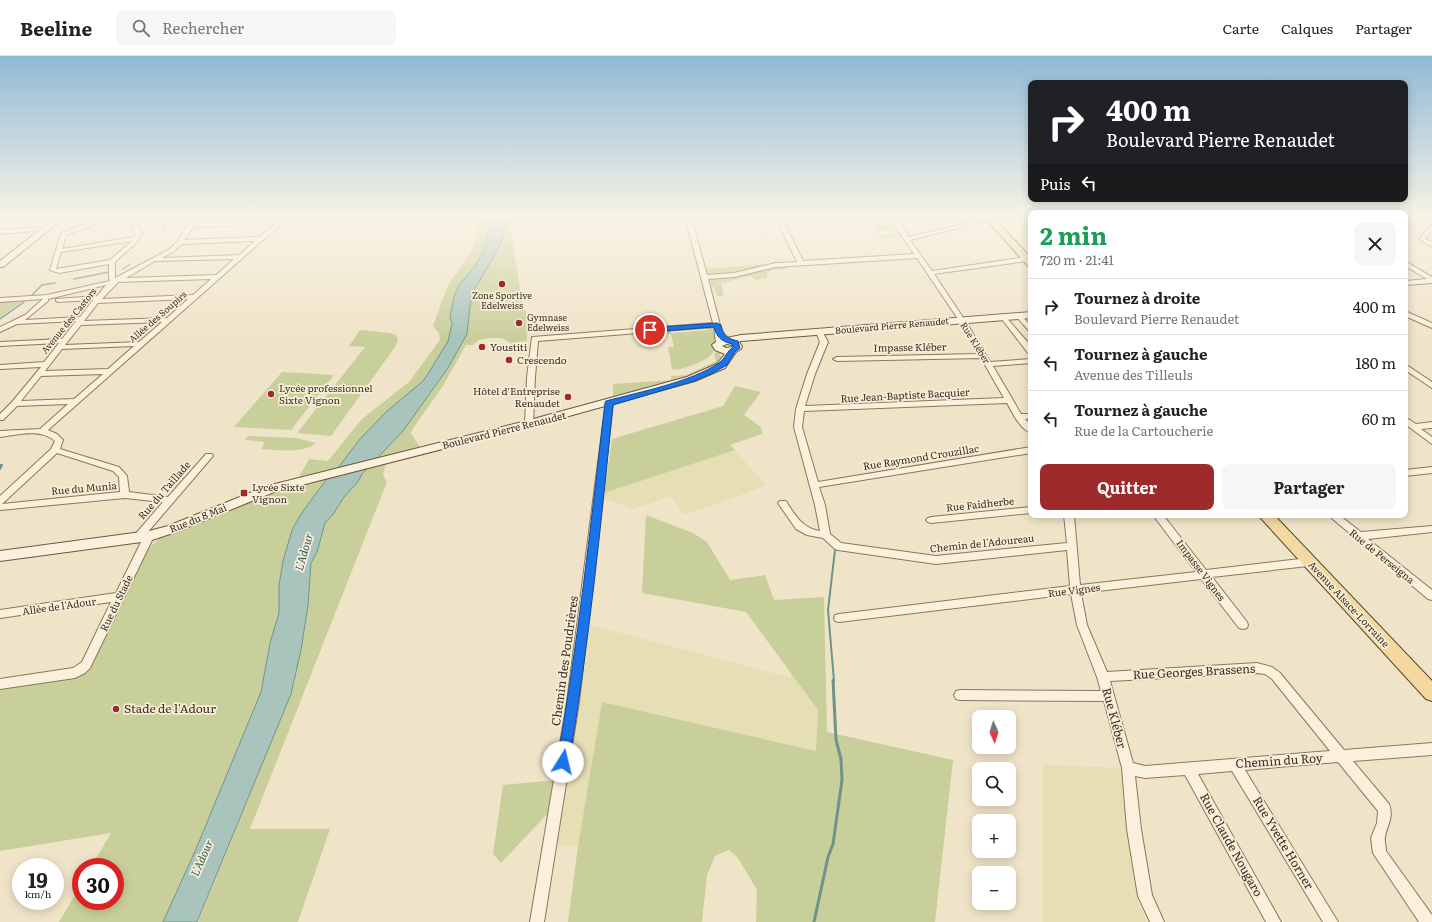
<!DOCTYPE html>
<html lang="fr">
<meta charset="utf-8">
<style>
:root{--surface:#fff;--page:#f6f6f6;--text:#222;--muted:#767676;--line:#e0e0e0;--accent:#9e2a2b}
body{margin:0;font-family:Literata,serif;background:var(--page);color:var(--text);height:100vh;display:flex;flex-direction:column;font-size:15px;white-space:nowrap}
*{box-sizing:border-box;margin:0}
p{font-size:13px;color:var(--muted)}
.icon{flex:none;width:22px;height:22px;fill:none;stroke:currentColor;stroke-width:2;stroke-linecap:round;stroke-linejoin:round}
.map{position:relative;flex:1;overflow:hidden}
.side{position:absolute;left:1028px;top:154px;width:380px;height:308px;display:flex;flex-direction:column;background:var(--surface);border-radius:8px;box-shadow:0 2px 10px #0003}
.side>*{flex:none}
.hud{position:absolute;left:1028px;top:24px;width:380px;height:122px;border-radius:8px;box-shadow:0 2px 10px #0003;background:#202124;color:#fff;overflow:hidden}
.needle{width:26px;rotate:176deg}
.controls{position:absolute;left:972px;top:654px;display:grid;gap:8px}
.controls a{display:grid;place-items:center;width:44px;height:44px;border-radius:8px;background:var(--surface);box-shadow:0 2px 10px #0003;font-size:20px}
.speed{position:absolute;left:12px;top:802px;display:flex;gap:8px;font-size:20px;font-weight:700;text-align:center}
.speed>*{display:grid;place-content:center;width:52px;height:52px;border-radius:50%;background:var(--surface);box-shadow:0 2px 10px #0003;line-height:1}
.speed small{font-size:10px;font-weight:400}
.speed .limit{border:6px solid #d22;background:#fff;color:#111}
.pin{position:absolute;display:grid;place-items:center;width:34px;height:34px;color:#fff;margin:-17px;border:2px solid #fff;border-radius:50%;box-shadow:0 1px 4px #0007}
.me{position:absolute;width:44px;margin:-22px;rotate:9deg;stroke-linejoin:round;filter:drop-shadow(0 0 3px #0008)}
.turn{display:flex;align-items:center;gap:14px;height:84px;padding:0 12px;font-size:18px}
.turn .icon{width:52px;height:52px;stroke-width:2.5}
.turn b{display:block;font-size:28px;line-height:34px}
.then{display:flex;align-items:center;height:38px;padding:0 12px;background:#0003;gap:8px;font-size:15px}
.round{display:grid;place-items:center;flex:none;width:42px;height:42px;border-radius:8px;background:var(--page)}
.head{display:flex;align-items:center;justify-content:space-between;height:68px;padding:0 12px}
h1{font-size:24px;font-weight:700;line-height:30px;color:#1e9e55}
.action{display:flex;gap:8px;margin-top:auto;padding:8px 12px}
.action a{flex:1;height:46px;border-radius:8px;background:var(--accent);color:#fff;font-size:16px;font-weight:700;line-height:46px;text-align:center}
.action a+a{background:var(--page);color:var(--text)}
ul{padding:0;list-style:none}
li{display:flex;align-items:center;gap:12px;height:56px;padding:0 12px;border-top:1px solid var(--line)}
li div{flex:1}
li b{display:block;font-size:15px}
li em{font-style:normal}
header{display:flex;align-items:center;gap:24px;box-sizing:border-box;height:56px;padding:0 20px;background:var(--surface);border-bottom:1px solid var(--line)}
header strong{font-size:19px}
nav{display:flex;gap:22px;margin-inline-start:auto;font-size:14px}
.search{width:280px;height:36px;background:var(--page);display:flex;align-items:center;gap:10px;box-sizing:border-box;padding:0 14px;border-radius:8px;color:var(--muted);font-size:15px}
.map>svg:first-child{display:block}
.farmland{fill:#e6deb5}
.green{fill:#c9cf9b}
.water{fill:#a9c4bc;stroke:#6f938a}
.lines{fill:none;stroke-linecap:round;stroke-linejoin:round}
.stream-far2{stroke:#6f938a;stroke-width:1.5}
.stream-far1{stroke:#6f938a;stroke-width:2}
.stream{stroke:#6f938a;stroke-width:3}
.street-casing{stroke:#8d765c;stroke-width:2}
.secondary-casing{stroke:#6f573f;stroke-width:2}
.primary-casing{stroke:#5b4430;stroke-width:2}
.street{fill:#faf1dc;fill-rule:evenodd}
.secondary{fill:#faf1dc;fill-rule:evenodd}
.primary{fill:#f3d9a0;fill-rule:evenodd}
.route{fill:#1a73e8;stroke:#114b97}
.poi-dot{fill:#9e2a2b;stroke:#f7eed8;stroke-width:1.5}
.labels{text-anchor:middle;stroke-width:3.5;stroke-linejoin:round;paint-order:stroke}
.far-poi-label{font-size:9px;fill:#3d2e20;stroke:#f7eed8}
.far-street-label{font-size:9px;fill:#3d2e20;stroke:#f7eed8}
.poi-label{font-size:10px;fill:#3d2e20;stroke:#f7eed8;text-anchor:start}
.street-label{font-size:10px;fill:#3d2e20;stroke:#f7eed8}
.water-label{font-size:11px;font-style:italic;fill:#2f5d5a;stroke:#f7eed8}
.near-street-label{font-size:12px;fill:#3d2e20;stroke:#f7eed8}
.near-poi-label{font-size:12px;fill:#3d2e20;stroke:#f7eed8;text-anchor:start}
</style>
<header>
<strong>Beeline</strong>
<div class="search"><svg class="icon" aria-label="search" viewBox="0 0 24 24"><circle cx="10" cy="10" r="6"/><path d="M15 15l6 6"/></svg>Rechercher</div>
<nav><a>Carte</a><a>Calques</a><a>Partager</a></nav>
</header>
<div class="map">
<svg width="1432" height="866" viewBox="0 0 1432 866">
<rect width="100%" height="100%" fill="#f0e4c8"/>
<g class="farmland">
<path d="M735 394 766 430 684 459 671 440 633 453 603 442 604 437Z"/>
<path d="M591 569 791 622 792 616 818 654 816 695 602 647 578 790H555L562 753Z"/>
<path d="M1042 709 1124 712 1132 771 1138 847 1147 866H1042Z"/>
</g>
<g class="green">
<path d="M290 161H347L342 165 286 164Z"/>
<path d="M480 161H491L485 193 475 210 459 229 454 241 450 261 452 268 448 285 428 318 423 325 386 356 360 383 338 412 299 421 309 403 328 405 362 363 409 326 440 284 439 277 433 270 448 229 473 193Z"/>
<path d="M505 161H511V176L523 251C530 259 527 274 527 285L510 287 502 282H491L479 284 473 289H466L443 330 414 371 411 377 420 391 376 403 392 387 427 342 448 312 467 278 470 250 474 234 497 195 504 178Z"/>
<path d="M891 169 894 170 896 175 894 173 879 175 882 179 897 178V176H898L902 183 900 182 881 183 874 171H870Z"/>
<path d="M778 207 779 208 731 218 708 220 705 213Z"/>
<path d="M774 210H787L788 213 773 214 767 217V222L755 224 751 220 721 227 724 240H717L714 231H710L708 224 709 223Z"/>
<path d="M23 245 0 261V246Z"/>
<path d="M708 272H712L717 285 714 288 715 293C713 296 711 299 709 301 702 306 679 316 672 313L668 291H674L671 278H666V276L671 275V277L708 274Z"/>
<path d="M360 274 390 277 396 279 398 283 395 291 331 380 297 377 365 291 349 290Z"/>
<path d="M717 295 720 298 721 302C715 318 632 337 613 342V328L671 324V320L686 319 716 305 714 298Z"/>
<path d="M282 316 334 319 291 374 234 371Z"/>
<path d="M735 330 761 336 744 359 761 371 762 378 730 389 735 394 604 437 612 383 723 350Z"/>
<path d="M248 380 297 382 316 387C303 398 277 394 261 393L265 386 245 384Z"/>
<path d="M386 407 383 419 387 426 250 773H330L298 866H198L265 702 301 594 308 549 311 507 317 496 325 467 334 457 344 441 369 411Z"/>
<path d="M327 423 301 458 292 474 283 505 279 529V557L270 587 261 636 196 793 163 866H59L81 829V845H115V811H91L111 777 0 795V630L87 617 147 493 160 482 257 442Z"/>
<path d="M646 459 693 477 707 486 730 524 765 519 774 544 824 541 827 676 953 704 935 866H756L757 834 738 802 729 794 715 800 707 819 702 866H568L578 790 602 646 816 695 818 654 746 556 642 537Z"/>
<path d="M557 724 551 754 501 807 493 798 503 729Z"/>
</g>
<path class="water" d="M491 161H505L504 178 497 195 474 234 470 250 467 278 448 312 403 375 363 417 357 427 344 441 334 457 325 467 317 496 311 507 308 549 301 594 291 638 197 866H163L196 793 261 636 270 587 279 557V529L283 505 292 474 301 458 334 413 338 412 360 383 386 356 423 325 428 318 448 285 452 268 450 261 454 241 459 229 475 210 485 193Z"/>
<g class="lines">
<g class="stream-far2">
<path d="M157 161 165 174"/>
<path d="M123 213 129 209"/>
<path d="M74 223 109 216"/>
<path d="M31 240 42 229 55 227"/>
<path d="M0 263 24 246"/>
</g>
<g class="stream-far1">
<path d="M0 409H2L0 413"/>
<path d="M834 625 828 554 835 494"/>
</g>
<path class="stream" d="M814 866 828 801 833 788 842 724 841 703 836 684 833 624"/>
<g class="street-casing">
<g id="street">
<path d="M106 161H115L66 179 62 193 134 181 136 178 129 161H135L142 178 136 187 115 206V222L170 193 178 185 193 161H199L195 167 279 164 283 161H289L48 374 57 378 63 384 60 393 119 411 127 420 129 436 168 441 206 398H212L213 400 147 477 152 478 154 480 90 612 85 617 75 622 0 633V623L73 612 82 606 111 546 0 562V554L116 537 144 480C141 484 139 486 134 484L132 482 163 446 125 442 0 454V440L51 393 55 385C40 372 17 379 0 381V375L40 373 68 348 17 350 3 364H0V358L12 346 41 311 0 313V309L44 306 59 287 0 290V286L62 283 76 265 17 268 0 276V271L25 259 43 243 0 246V242L47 239 110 225 109 223V208L59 217 50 214 61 177ZM275 168 259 181 184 184 193 171ZM132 185 110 204 56 213 61 196ZM255 185 239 199 162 202 174 195 182 188ZM234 203 216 219 126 222 155 205ZM211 223 193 239 102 243 118 226ZM106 229 97 240 56 243V245L58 246 93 244 80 261 25 264 48 245V243ZM188 243 167 262 84 265 98 247ZM162 266 139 286 65 289 81 269ZM134 290 108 313 45 315 62 293ZM103 318 74 343 21 345 41 320ZM57 397 113 415 119 421 120 436 2 448Z"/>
<path d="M685 161H691L707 219 734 217 776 207 797 206 775 161H781L803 205 914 198 897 173 892 161H898L908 181 992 162V164L910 184 932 215 1026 201 1029 203 1026 205 934 218 966 266 990 306 1031 303V307L993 310 1021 358H1031V362L1025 363 1031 369V377C1020 373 1012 356 1007 347L804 355 802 371 818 426 1031 391V397L819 431 825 449 830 478 841 487 936 500 1067 487 1064 459H1074L1080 529 1196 516 1153 459H1163L1206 514 1308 502 1312 503 1313 506 1312 509 1308 510 1212 521 1247 566 1248 569 1247 572 1243 573 1239 572 1201 523 1081 537 1087 569 1107 616 1257 607 1272 611 1280 617 1344 694 1432 687V699L1353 705 1389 748C1394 762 1387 769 1385 781 1384 785 1386 790 1386 795L1432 859V866H1419L1373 797 1371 782 1377 767 1378 755 1338 706 1245 714 1338 866H1323L1232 715 1198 718 1281 866H1266L1185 719 1145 722 1135 720 1141 773 1152 839 1164 866H1150L1138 840 1127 773 1122 712 1104 645 960 644 956 643 954 639 956 635 960 634 1101 635 1097 621 1077 569 1071 538 839 566 835 565 834 562 835 559 839 558 1070 530 1067 494 936 508 838 494 835 493 823 482 807 479 796 473 778 447 780 445H786C794 458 803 473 820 475L815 449 794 371 796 353 807 318 820 286 816 276 818 275H822L828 286 815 318 805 350 1004 342 981 302 837 305 833 303 837 301 978 298 960 266 917 202 776 211 734 221 708 223 720 269 724 287 720 289 716 287 714 271 538 285 535 321 533 368 529 371 526 370 525 368 527 321 532 281 713 267ZM1257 617 1265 618 1272 623 1330 695 1145 710 1133 707 1110 625Z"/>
<path d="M1432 169V175L1425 183 1432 186V191L1419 183 1430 170Z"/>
<path d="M43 171 45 172V174L0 178V174Z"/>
<path d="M1405 205 1432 221V227L1405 229V225L1427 223 1405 210Z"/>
<path d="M1405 255 1432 267V272L1405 260Z"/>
<path d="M1019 258 1021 259 1031 270V276L1029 275 1016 260Z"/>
<path d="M1003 259 1005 260 1031 290V297H1028L1001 262V260Z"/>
<path d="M1405 308 1432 326V332L1405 314Z"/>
<path d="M606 345H612L613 347 579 646 544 866H530L567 646Z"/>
<path d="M1405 361 1416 368 1432 366V372L1421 373 1432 381V388L1405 368Z"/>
<path d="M1432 411V417L1405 420V414Z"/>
<path d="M1031 451V457L931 467 928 466 926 464 928 462 931 461Z"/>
<path d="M1328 459H1339L1361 476 1432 470V476L1368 483 1432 534V544L1428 543Z"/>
</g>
</g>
<g class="secondary-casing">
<g id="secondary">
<path d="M56 161H65L3 211H0V205Z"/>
<path d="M1031 256V262L741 285 739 286 742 290 741 293 736 296 725 312 695 325 533 370 274 436 176 476 149 485 0 505V495L149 475 168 470 267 430 526 365 687 321 717 308 725 298 715 294 712 289C719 282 732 281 741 279ZM727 288 732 289V291L726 292 722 290Z"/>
</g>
</g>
<g class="primary-casing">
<g id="primary">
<path d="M984 161H993L1031 202V211L1028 210Z"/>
<path d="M1258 459H1274L1432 625V645L1426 643Z"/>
</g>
</g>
<use href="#street" class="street"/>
<use href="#secondary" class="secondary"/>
<use href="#primary" class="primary"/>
</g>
<linearGradient id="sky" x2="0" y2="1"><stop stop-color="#8fbad6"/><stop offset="0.57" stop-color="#f8f3e6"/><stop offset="1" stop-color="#f8f3e6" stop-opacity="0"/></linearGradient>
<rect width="1432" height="282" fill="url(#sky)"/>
<path class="route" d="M717 267 721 269C723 279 728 283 738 285L740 292 735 296 727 309 713 317 694 325 613 349C601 468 589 588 569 706L567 710 563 712 559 710 557 706C578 587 591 467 605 347L606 345C640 336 691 326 719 307 725 303 727 295 733 291L732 288C723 286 716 281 714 271L650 276 646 274 647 272Z"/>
<g class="poi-dot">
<circle cx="502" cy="228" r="4"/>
<circle cx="519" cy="267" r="4"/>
<circle cx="482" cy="291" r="4"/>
<circle cx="509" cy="304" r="4"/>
<circle cx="271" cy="338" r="4"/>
<circle cx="568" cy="341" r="4"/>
<rect x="240" y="433" width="8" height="8" rx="2"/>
<circle cx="116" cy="653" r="4"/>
</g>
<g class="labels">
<g class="far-poi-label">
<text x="502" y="243">Zone Sportive<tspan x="502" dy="10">Edelweiss</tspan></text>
<text x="527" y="265" text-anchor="start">Gymnase<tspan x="527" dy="10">Edelweiss</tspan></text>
</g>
<g class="far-street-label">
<text transform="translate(158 261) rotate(-41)" y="3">Allée des Soupirs</text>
<text transform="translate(69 265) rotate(-51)" y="3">Avenue des Castors</text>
<text transform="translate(892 270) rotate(-5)" y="3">Boulevard Pierre Renaudet</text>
<text transform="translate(975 287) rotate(58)" y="3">Rue Kléber</text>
</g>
<g class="poi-label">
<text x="490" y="295">Youstiti</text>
<text x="517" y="308">Crescendo</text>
<text x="279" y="336">Lycée professionnel<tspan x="279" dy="12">Sixte Vignon</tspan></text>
<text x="560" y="339" text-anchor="end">Hôtel d'Entreprise<tspan x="560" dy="12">Renaudet</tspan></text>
<text x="252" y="435">Lycée Sixte<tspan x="252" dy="12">Vignon</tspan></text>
</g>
<g class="street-label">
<text transform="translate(910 291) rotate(-1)" y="4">Impasse Kléber</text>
<text transform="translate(905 339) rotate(-3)" y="4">Rue Jean-Baptiste Bacquier</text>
<text transform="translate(504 374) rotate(-14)" y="4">Boulevard Pierre Renaudet</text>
<text transform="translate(921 401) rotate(-9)" y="4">Rue Raymond Crouzillac</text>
<text transform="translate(84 432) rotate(-5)" y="4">Rue du Munia</text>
<text transform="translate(164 434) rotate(-49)" y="4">Rue du Taillade</text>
<text transform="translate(980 448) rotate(-6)" y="4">Rue Faidherbe</text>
<text transform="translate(198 462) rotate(-22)" y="4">Rue du 8 Mai</text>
<text transform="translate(982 487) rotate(-6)" y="4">Chemin de l'Adoureau</text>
<text transform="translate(1382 500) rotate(39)" y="4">Rue de Perseigna</text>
<text transform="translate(1201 514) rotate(53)" y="4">Impasse Vignes</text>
<text transform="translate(1074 534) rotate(-7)" y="4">Rue Vignes</text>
<text transform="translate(116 547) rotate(-64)" y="4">Rue du Stade</text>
<text transform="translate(1349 548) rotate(47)" y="4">Avenue Alsace-Lorraine</text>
<text transform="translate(59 550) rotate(-8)" y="4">Allée de l'Adour</text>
</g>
<g class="water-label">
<text transform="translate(304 496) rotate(-74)" y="4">L'Adour</text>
<text transform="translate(202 802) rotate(-66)" y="4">L'Adour</text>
</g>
<g class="near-street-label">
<text transform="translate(565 605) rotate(-82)" y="4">Chemin des Poudrières</text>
<text transform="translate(1194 616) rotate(-3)" y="4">Rue Georges Brassens</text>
<text transform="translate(1114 662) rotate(75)" y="4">Rue Kléber</text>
<text transform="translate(1279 705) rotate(-4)" y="4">Chemin du Roy</text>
<text transform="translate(1283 787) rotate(59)" y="4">Rue Yvette Horner</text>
<text transform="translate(1231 789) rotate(61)" y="4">Rue Claude Nougaro</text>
</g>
<g class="near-poi-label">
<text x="124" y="657">Stade de l'Adour</text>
</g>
</g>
</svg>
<div class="controls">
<a><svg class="needle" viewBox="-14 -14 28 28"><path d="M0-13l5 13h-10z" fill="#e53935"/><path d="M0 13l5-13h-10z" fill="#767676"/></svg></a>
<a><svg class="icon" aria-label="search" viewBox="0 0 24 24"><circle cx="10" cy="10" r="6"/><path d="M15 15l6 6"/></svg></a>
<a>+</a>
<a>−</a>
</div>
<div class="speed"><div>19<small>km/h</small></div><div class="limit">30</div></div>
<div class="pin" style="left:650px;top:274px;background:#d93025"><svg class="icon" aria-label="arrive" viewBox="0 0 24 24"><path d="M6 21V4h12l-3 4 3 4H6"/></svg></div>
<svg class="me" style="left:563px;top:706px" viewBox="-20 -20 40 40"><circle r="19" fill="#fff"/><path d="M0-13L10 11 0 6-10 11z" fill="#1a73e8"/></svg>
<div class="hud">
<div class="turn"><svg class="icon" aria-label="right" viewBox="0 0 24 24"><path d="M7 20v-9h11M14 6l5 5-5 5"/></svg><div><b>400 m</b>Boulevard Pierre Renaudet</div></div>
<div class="then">Puis<svg class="icon" aria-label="left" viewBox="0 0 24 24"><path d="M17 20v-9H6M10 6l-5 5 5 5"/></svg></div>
</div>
<section class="side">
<div class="head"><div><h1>2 min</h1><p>720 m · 21:41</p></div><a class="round"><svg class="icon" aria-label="close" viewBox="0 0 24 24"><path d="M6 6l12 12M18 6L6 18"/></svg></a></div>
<ul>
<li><svg class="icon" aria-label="right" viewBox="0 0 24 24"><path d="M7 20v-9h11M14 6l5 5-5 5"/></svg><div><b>Tournez à droite</b><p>Boulevard Pierre Renaudet</p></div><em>400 m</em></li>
<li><svg class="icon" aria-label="left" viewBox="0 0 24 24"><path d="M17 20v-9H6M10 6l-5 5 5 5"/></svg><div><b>Tournez à gauche</b><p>Avenue des Tilleuls</p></div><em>180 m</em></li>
<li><svg class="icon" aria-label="left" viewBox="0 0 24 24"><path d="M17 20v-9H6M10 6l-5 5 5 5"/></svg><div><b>Tournez à gauche</b><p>Rue de la Cartoucherie</p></div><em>60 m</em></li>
</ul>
<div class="action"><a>Quitter</a><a>Partager</a></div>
</section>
</div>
